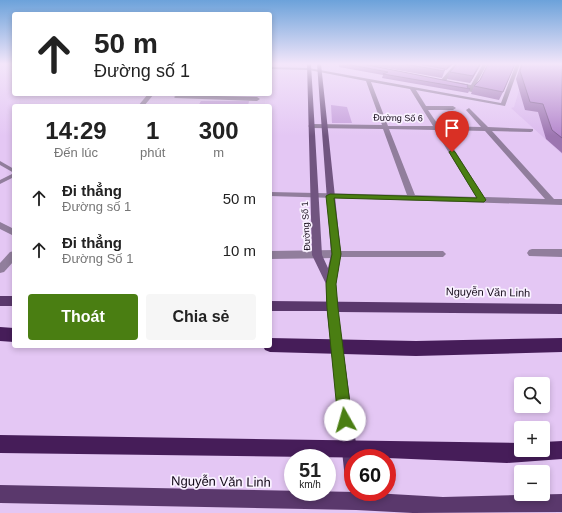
<!DOCTYPE html>
<html lang="vi">
<meta charset="utf-8">
<style>
:root{--surface:#fff;--page:#f6f6f6;--text:#222;--muted:#767676;--accent:#4a7e12}
body{margin:0;font-family:Helvetica,sans-serif;background:var(--page);color:var(--text);height:100vh;display:flex;flex-direction:column;font-size:15px;white-space:nowrap}
*{box-sizing:border-box;margin:0}
p{font-size:13px;color:var(--muted)}
.icon{flex:none;width:22px;height:22px;fill:none;stroke:currentColor;stroke-width:2;stroke-linecap:round;stroke-linejoin:round}
.map{position:relative;flex:1;overflow:hidden}
.side{position:absolute;left:12px;top:104px;width:260px;height:244px;display:flex;flex-direction:column;background:var(--surface);border-radius:4px;box-shadow:0 2px 6px #0003}
.side>*{flex:none}
.guide{position:absolute;left:12px;top:12px;width:260px;height:84px;border-radius:4px;box-shadow:0 2px 6px #0003;background:#fff;color:var(--text);overflow:hidden}
.tools{position:absolute;left:514px;top:377px;display:grid;gap:8px}
.tools a{display:grid;place-items:center;width:36px;height:36px;border-radius:4px;background:var(--surface);box-shadow:0 2px 6px #0003;font-size:20px}
.speed{position:absolute;left:284px;top:449px;display:flex;gap:8px;font-size:20px;font-weight:700;text-align:center}
.speed>*{display:grid;place-content:center;width:52px;height:52px;border-radius:50%;background:var(--surface);box-shadow:0 2px 6px #0003;line-height:1}
.speed small{font-size:10px;font-weight:400}
.speed .limit{border:6px solid #d22;background:#fff;color:#111}
.pin{position:absolute;display:grid;place-items:center;width:34px;height:34px;color:#fff;margin:-41px -17px;border-radius:50% 50% 50% 0;rotate:-45deg;box-shadow:0 0 4px #0007}
.pin .icon{rotate:45deg}
.me{position:absolute;width:44px;margin:-22px;rotate:353deg;stroke-linejoin:round;filter:drop-shadow(0 0 3px #0008)}
.turn{display:flex;align-items:center;gap:14px;height:84px;padding:0 16px;font-size:18px}
.turn .icon{width:52px;height:52px;stroke-width:2.5}
.turn b{display:block;font-size:28px;line-height:34px}
.eta{display:flex;justify-content:space-evenly;align-items:center;height:68px;text-align:center}
.eta b{font-size:24px;font-weight:700;line-height:28px}
.action{display:flex;gap:8px;margin-top:auto;padding:8px 16px}
.action a{flex:1;height:46px;border-radius:4px;background:var(--accent);color:#fff;font-size:16px;font-weight:700;line-height:46px;text-align:center}
.action a+a{background:var(--page);color:var(--text)}
ul{padding:0;list-style:none}
li{display:flex;align-items:center;gap:12px;height:52px;padding:0 16px}
li div{flex:1}
li b{display:block;font-size:15px}
li em{font-style:normal}
.map>svg:first-child{display:block}
.built{fill:#dbbaee}
.green{fill:#c7a1dd}
.lines{fill:none;stroke-linecap:round;stroke-linejoin:round}
.lane{fill:#917e9c;fill-rule:evenodd}
.street{fill:#917e9c;fill-rule:evenodd}
.secondary{fill:#715580;fill-rule:evenodd}
.primary{fill:#5a386c;fill-rule:evenodd}
.highway{fill:#461d59;fill-rule:evenodd}
.wall{fill:#9c75b0}
.shaded-wall{fill:#7f5f90}
.building{fill:#b588cd;stroke:#7f5f90}
.route{fill:#4a7e12;stroke:#30520c}
.labels{text-anchor:middle;stroke-width:3.5;stroke-linejoin:round;paint-order:stroke}
.far-street-label{font-size:9px;fill:#120817;stroke:#f9f1ff}
.street-label{font-size:11px;fill:#120817;stroke:#f9f1ff}
.near-street-label{font-size:13px;fill:#120817;stroke:#f9f1ff}
</style>
<div class="map">
<svg width="562" height="513" viewBox="0 0 562 513">
<rect width="100%" height="100%" fill="#e4c7f4"/>
<path class="built" d="M527 64H562V154L511 108 514 107Z"/>
<g class="green">
<path d="M201 101H249L248 106H198Z"/>
<path d="M331 105 347 107 352 123H332Z"/>
</g>
<g class="lines">
<g class="lane">
<path d="M0 161 14 169V173L0 165Z"/>
<path d="M14 173V177L0 184V180Z"/>
<path d="M336 251H443L446 254 443 257H336L333 254Z"/>
</g>
<g class="street">
<path d="M455 64H459L445 82H441V80Z"/>
<path d="M483 64H487L472 92 467 91 469 88 453 83 455 82 471 85Z"/>
<path d="M516 64H520L505 106 416 90 426 106H453L456 108 453 110H428L439 126 481 127 466 110 469 108 488 127 533 129V131L531 132 492 131 554 199H562V205L270 196V192L407 195 383 129 311 128 308 126 311 124 382 125 366 81 309 70 270 69V67L309 68 501 103ZM371 82 410 89 433 126H388ZM389 129 435 130 476 197 415 195ZM442 130 485 131 545 199 484 197Z"/>
<path d="M148 94H154L144 106H138Z"/>
<path d="M177 95 257 97 260 99 257 101 175 98 174 97Z"/>
<path d="M0 222 14 229V236L0 229Z"/>
<path d="M532 249H562V257L529 256 527 253 529 250Z"/>
<path d="M336 250 340 251 341 254 340 257 336 258 270 259V251Z"/>
<path d="M14 251V261L4 272 0 273V263L10 252Z"/>
</g>
<path class="secondary" d="M307 64H311L322 255 328 268 331 254 317 64H321L341 254 336 284 338 308 336 311 332 313 328 311 326 308V284L312 255Z"/>
<g class="primary">
<rect x="0" y="296" width="14" height="10"/>
<path d="M270 301 562 304V314L338 312 358 458H353V487L347 485 345 479 327 311H270Z"/>
<path d="M0 485 356 492 443 497 562 494V512L413 513 356 510 0 503Z"/>
</g>
<g class="highway">
<path d="M0 327 14 328V342L0 341Z"/>
<path d="M270 338 416 341 562 338V352L416 356 270 352 265 350 263 346H270Z"/>
<path d="M0 435 521 443V450H543V442L562 441V459L507 463 387 458 0 453Z"/>
</g>
</g>
<g class="wall">
<path d="M339 64H363L467 87 470 89 468 93 382 78 383 75 339 67Z"/>
<path d="M364 64H453L446 70H445L442 78Z"/>
<path d="M457 64H481L470 83 447 79 450 72Z"/>
<path d="M521 64H562V153L546 139 538 112 525 110 516 79Z"/>
<path d="M480 80 503 92 499 100 471 94 474 86Z"/>
</g>
<g class="shaded-wall">
<path d="M449 64H453L446 70Z"/>
<path d="M480 64H481L470 83 473 76Z"/>
</g>
<g class="building">
<path d="M346 64H363L468 85 467 87 470 89 383 74 388 72Z"/>
<path d="M405 64H419L445 69 444 71Z"/>
<path d="M457 64H480L473 76 450 72Z"/>
<path d="M488 64H515L503 92 474 86 480 80Z"/>
<path d="M522 64H562V138L552 130 543 104 530 102 520 71Z"/>
</g>
<linearGradient id="sky" x2="0" y2="1"><stop stop-color="#6ca2da"/><stop offset="0.47" stop-color="#f3e6fa"/><stop offset="1" stop-color="#f3e6fa" stop-opacity="0"/></linearGradient>
<rect width="562" height="136" fill="url(#sky)"/>
<path class="route" d="M452 150 455 152 486 200 484 202 334 198 341 254 336 284 338 308 352 420 350 425 345 427 340 425 338 420 327 308 326 284 332 254 326 196 330 194 477 198 449 152Z"/>
<g class="labels">
<g class="far-street-label">
<text transform="translate(398 118) rotate(1)" y="3">Đường Số 6</text>
<text transform="translate(306 226) rotate(-93)" y="3">Đường Số 1</text>
</g>
<g class="street-label">
<text transform="translate(488 292) rotate(1)" y="4">Nguyễn Văn Linh</text>
</g>
<g class="near-street-label">
<text transform="translate(221 481) rotate(1)" y="5">Nguyễn Văn Linh</text>
</g>
</g>
</svg>
<div class="tools">
<a><svg class="icon" aria-label="search" viewBox="0 0 24 24"><circle cx="10" cy="10" r="6"/><path d="M15 15l6 6"/></svg></a>
<a>+</a>
<a>−</a>
</div>
<div class="speed"><div>51<small>km/h</small></div><div class="limit">60</div></div>
<div class="pin" style="left:452px;top:152px;background:#d93025"><svg class="icon" aria-label="arrive" viewBox="0 0 24 24"><path d="M6 21V4h12l-3 4 3 4H6"/></svg></div>
<svg class="me" style="left:345px;top:420px" viewBox="-20 -20 40 40"><circle r="19" fill="#fff"/><path d="M0-13L10 11 0 6-10 11z" fill="#4a7e12"/></svg>
<div class="guide">
<div class="turn"><svg class="icon" aria-label="ahead" viewBox="0 0 24 24"><path d="M12 20V5M6 11l6-6 6 6"/></svg><div><b>50 m</b>Đường số 1</div></div>
</div>
<section class="side">
<div class="eta">
<div><b>14:29</b><p>Đến lúc</p></div>
<div><b>1</b><p>phút</p></div>
<div><b>300</b><p>m</p></div>
</div>
<ul>
<li><svg class="icon" aria-label="ahead" viewBox="0 0 24 24"><path d="M12 20V5M6 11l6-6 6 6"/></svg><div><b>Đi thẳng</b><p>Đường số 1</p></div><em>50 m</em></li>
<li><svg class="icon" aria-label="ahead" viewBox="0 0 24 24"><path d="M12 20V5M6 11l6-6 6 6"/></svg><div><b>Đi thẳng</b><p>Đường Số 1</p></div><em>10 m</em></li>
</ul>
<div class="action"><a>Thoát</a><a>Chia sẻ</a></div>
</section>
</div>
